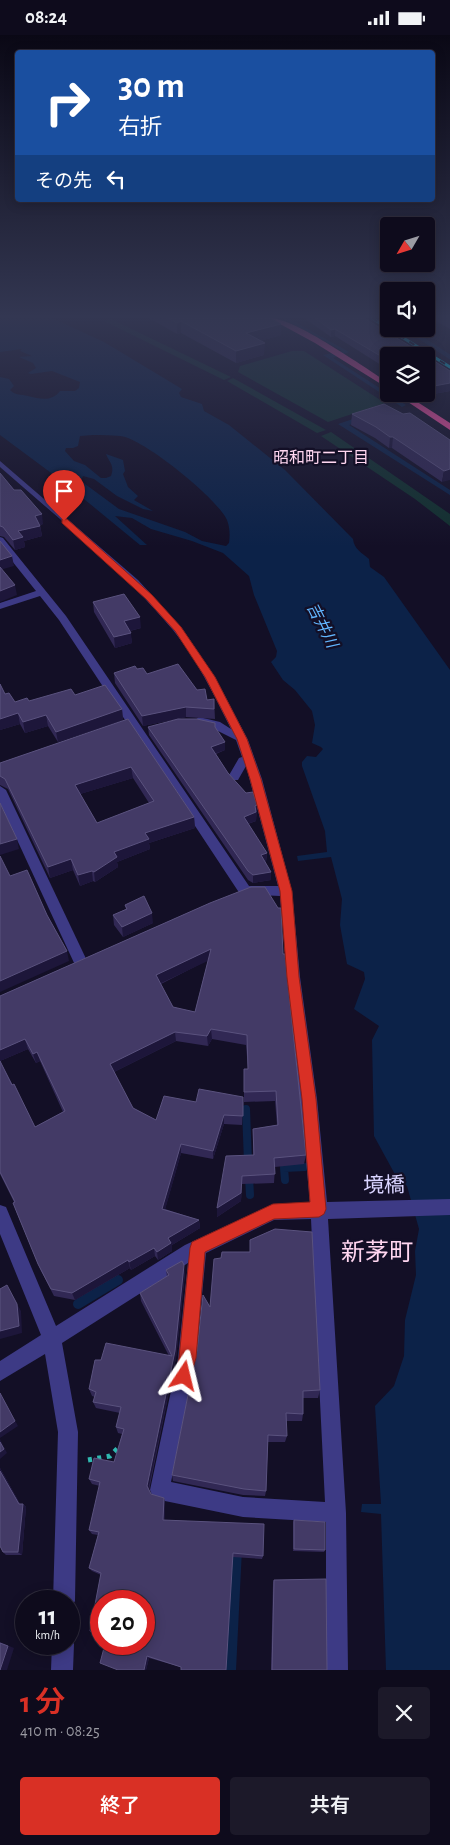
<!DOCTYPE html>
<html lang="ja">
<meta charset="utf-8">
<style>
:root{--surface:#0e0b1c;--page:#1c1929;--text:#f1f3f6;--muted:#9b9ba3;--line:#2e2b3b;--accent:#d93025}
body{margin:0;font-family:"Alegreya Sans","Noto Sans JP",sans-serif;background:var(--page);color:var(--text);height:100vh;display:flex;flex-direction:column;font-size:19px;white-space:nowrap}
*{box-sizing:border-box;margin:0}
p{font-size:16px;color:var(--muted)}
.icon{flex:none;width:28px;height:28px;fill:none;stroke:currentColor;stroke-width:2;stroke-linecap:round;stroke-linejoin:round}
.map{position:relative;height:1635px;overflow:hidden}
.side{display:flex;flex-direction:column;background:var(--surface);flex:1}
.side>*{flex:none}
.banner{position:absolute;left:15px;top:15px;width:420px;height:152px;border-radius:5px;box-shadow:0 2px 12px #0003,0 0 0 1px var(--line);background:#1a4fa0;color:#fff;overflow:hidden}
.needle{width:32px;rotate:231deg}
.buttons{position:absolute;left:380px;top:182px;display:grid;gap:10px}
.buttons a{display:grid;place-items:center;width:55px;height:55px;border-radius:5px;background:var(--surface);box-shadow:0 2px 12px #0003,0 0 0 1px var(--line);font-size:25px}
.speed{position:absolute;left:15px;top:1555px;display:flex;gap:10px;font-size:25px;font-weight:700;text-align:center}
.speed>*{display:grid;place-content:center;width:65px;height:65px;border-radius:50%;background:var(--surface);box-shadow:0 2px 12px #0003,0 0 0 1px var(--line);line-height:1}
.speed small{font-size:12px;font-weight:400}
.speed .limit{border:8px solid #d22;background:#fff;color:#111}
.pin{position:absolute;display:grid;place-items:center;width:42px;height:42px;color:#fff;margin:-51px -21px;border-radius:50% 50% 50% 0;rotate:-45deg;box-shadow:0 0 5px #0007}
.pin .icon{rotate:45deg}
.me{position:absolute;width:55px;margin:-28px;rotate:10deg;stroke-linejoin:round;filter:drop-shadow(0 0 4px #0008)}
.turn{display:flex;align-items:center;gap:18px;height:105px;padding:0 20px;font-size:22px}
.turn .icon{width:65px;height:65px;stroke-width:2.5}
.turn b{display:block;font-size:35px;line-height:42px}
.then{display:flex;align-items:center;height:48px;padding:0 20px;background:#0003;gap:10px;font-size:19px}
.round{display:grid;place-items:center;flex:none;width:52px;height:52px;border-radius:5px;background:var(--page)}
.headline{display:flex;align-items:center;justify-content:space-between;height:85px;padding:0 20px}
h1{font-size:30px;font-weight:600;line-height:38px;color:var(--accent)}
.button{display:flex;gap:10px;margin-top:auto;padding:10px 20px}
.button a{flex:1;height:58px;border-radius:5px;background:var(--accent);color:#fff;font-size:20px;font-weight:600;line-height:58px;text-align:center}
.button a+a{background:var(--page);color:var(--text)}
.status{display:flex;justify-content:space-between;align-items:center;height:35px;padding:0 25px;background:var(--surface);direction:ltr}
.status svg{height:14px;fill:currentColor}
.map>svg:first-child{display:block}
.green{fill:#12302f}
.water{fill:#0c2248;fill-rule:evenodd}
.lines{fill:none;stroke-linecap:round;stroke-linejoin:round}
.stream-far2{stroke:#0c2248;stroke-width:4}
.stream-far1{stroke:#0c2248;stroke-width:8}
.stream{stroke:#0c2248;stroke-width:10}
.path{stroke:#2fb8b0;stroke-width:5;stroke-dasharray:4 5.5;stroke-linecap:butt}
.minor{fill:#3d3a85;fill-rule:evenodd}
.highway{fill:#ff4fa3;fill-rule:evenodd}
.rail-casing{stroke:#00e5ff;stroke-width:3}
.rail{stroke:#130f26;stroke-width:2;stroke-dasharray:6;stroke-linecap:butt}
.wall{fill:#312854;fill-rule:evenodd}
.shaded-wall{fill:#1d163a}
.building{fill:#433a66;stroke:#5a527e;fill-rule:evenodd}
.route{fill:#d93025;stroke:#8d1f18}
.labels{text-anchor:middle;stroke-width:4.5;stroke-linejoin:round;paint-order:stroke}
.far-neighbourhood-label{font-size:16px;fill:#ffd6f0;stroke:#130f26}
.far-water-label{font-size:16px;font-style:italic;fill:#62b6ff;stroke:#130f26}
.near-street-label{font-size:21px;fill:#d9d4ff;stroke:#130f26}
.near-quarter-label{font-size:24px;fill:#ffd6f0;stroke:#130f26}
</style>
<div class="status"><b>08:24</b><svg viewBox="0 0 49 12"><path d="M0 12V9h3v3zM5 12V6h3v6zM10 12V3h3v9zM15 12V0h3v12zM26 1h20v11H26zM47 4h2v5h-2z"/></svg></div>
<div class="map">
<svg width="450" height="1635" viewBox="0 0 450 1635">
<rect width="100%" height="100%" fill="#130f26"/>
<g class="green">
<path d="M111 284 231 342 224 345 104 286Z"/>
<path d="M292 316H304L385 368 328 387 238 337 240 331Z"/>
<path d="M233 343 326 395 317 398 227 346Z"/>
<path d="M331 397 450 479V491L415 464 321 401Z"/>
</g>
<g class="water">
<path d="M0 283H52L104 307 182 354 179 358 181 362 202 369 204 376 229 390 285 435 353 504C354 514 362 518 369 524L370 532 384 542 450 635V1635H386L381 1479 361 1477 362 1469H381L375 1371 394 1351 404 1321 405 1285 416 1240 415 1216 419 1194 407 1151 397 1143 374 1101 372 1005 379 991 354 974 365 944 364 937 347 929 340 890 342 864 331 822 298 826 297 821 327 817 325 796 302 731V727L307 721 316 722 323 714 321 712 312 708 315 690 312 676 295 655 283 645 271 627 276 622 277 616 254 560 249 541 223 518 192 506 151 494 132 483 115 481 147 510H140L62 446 0 400V342L9 344 14 351 10 355C16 361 21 359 28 361 40 364 52 367 60 356H75L79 353 80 347 52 336 31 339 28 338 36 333 33 328 19 322 32 321 20 316 22 314 0 317ZM93 400C102 400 111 400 120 401 143 403 218 464 227 485 230 493 230 501 229 508L226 511 202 506 185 497 119 474 81 446 83 441 94 444 117 461 143 474 153 476 134 465 138 461 128 452 123 439 125 436 123 425 106 419C109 427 115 430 111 441L106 443H101L85 430 74 426 65 416 66 413H73L78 411 80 401Z"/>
<path d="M282 283H288L349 317 333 323 406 370 402 372 323 320 342 316Z"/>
<path d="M377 376 382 379 349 390 450 455V460L338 389Z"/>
</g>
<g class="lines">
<path class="stream-far2" d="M407 294 450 322"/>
<g class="stream-far1">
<path d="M246 1074 248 1127"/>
<path d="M249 1142 250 1160"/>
<path d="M285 1145 284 1133 305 1132"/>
</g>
<g class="stream">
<path d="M78 1269 118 1245"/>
<path d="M231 1635 237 1514"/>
</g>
<path class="path" d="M88 1425 110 1421 121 1410"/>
<g class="minor">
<path d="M0 426 138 545 181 592 215 642 248 705 262 744 292 856 300 942 317 1064 327 1167 450 1164V1180L328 1184 346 1478 348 1635H326V1487L243 1482 160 1465 153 1462 150 1455 178 1323 188 1228 62 1308 78 1397 75 1566 71 1573 69 1575V1566H53L58 1397 45 1319 0 1346V1326L41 1300 0 1199V1170L6 1172 56 1291 185 1210 273 1169 310 1168C301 1065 288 963 280 861L240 859 59 585 40 561 0 574V568L36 556 0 511V502L3 503 66 581 249 851H278L246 731 238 745H230L228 742 239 723 242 722 236 705 212 693 195 689 194 686 199 682 220 687 231 694C214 660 197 624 173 595 122 534 59 484 0 432ZM311 1184 325 1467 243 1462 171 1447 196 1323 206 1218 274 1185Z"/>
<path d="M0 751 6 755 89 930 87 934 82 936 77 934 75 930 0 768Z"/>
<path d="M69 1601 74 1609 73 1635H51L52 1609H69Z"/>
</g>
<g class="highway">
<path d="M269 283C294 282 365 333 389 348V354L315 308Z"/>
<path d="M396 359H405L450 388V395Z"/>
</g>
<g class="rail-casing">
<g id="rail">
<path d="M372 283 389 294"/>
<path d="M389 294 450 332"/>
</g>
</g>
<use href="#rail" class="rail"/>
</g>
<g class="wall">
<path d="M149 283H270L281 300 260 306 264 320 236 328 181 298 177 299Z"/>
<path d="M304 283H364L389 321V335L335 301 331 302Z"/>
<path d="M431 283H450V294Z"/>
<path d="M426 321 450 336V356L428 360 426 359Z"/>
<path d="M352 379 450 405 442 447 392 413H389L375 403 351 390Z"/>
<path d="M0 438 43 489 40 490 42 501 24 506 25 512 15 515 4 502 0 501Z"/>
<path d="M93 567 141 593 130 596 132 608 115 613 94 577Z"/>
<path d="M137 634 147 639 197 655 207 665 214 664 215 684 186 682 143 691 115 648 114 638Z"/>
<path d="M0 649 5 659 15 667 29 666 75 660 122 674 123 685 58 707 48 691 25 698 20 689 0 695Z"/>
<path d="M128 684 194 782 195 793 149 808 150 814 117 827 118 832 95 847 93 846 80 851 73 835 50 843 8 754 0 750V728ZM133 743 149 768 97 788 80 759Z"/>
<path d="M148 692H215L225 715 216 719 228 738 257 770 256 786 248 789 267 818 266 827H265L271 845 253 848 248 845 149 700Z"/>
<path d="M210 868 283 919 306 1120 304 1129 275 1132 274 1148 242 1149 241 1166 217 1182V1173L253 1120V1094L277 1090 275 1066 244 1067V1034H248L246 1010 212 1004 208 1011 176 1006 114 1037 133 1073 156 1085 196 1067 243 1062 242 1090 224 1089 213 1124 181 1118 165 1174 199 1185 200 1193 172 1210V1216L158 1225 155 1221 131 1235 130 1233 75 1265 54 1261 41 1236 16 1176 14 1167 0 1139V961ZM208 925 195 977 173 972 161 949ZM28 1014 36 1028 40 1026 63 1077 35 1092 0 1026Z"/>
<path d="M125 870 153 888 123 902 114 890 113 880 126 874Z"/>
<path d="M166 1235 185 1238 176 1323 149 1455 151 1459 164 1463 165 1468V1485L263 1521 262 1524 233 1522 181 1632 149 1623 146 1635 144 1609 101 1566V1600L93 1598 90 1596 101 1540 92 1536 89 1533 98 1500 92 1499 89 1495 100 1451 92 1449 89 1444 114 1427 122 1399 118 1398 116 1392 120 1378 96 1373 93 1367 95 1362 92 1361 89 1354 169 1321 141 1266 140 1258 167 1242Z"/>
<path d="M210 1272 320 1355 318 1363H303V1379L302 1386H286L287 1401 285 1407H268L266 1456 265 1461 243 1460 173 1446 172 1440Z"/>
<path d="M0 1433 20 1469H23L26 1472 22 1520H6L3 1517 0 1511Z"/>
<path d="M294 1485 325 1515 324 1517 293 1516V1487Z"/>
<path d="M274 1545 327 1635H271L273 1547Z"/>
</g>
<g class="shaded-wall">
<path d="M181 286V298L177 299V288Z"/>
<path d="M281 289V300L246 310V298Z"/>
<path d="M335 294V301L331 302V295Z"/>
<path d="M265 308 264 320 236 328V316Z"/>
<path d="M450 348V356L428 360 429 352Z"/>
<path d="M390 402H393L392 413H389Z"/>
<path d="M450 434V445L442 447 444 436Z"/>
<path d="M42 479 43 489 37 491 35 481Z"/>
<path d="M40 491 42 501 24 506 25 512 15 515 13 505 18 496Z"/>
<path d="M12 521 14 531 0 535V525Z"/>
<path d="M15 550 17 560 0 567V556Z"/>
<path d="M140 582 141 593 125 597 124 586Z"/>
<path d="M131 598 132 608 115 613 114 602Z"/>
<path d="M186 672V682L143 691 142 681Z"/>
<path d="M122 674 123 685 58 707 56 697Z"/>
<path d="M18 678 20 689 0 695V684Z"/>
<path d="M46 680 48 691 25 698 23 687Z"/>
<path d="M225 707V715L211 720V712Z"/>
<path d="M131 732 133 743 77 760 75 750Z"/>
<path d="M257 770 256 786 244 790V782L255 771Z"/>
<path d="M194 782 195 793 149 808 150 814 117 827 118 832 95 847 94 837 114 817 145 798Z"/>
<path d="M17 804 19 814 0 820V809Z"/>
<path d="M267 818 266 827 261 829V820Z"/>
<path d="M71 824 73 835 50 843 48 832Z"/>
<path d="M92 836 93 846 80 851 78 840Z"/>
<path d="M271 837V845L253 848V840Z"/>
<path d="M152 878 153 888 123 902 122 892Z"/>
<path d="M211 914 212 924 157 950 156 940Z"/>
<path d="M67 916 69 926 0 957V946Z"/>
<path d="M211 994 212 1004 208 1011 207 1001Z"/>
<path d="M175 997 176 1006 112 1038 110 1029Z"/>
<path d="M25 1004 28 1014 0 1026V1015Z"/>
<path d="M37 1017 40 1026 36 1028 33 1019Z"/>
<path d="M224 1080V1089L213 1124V1116Z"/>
<path d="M181 1109V1118L163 1182 162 1174Z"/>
<path d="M242 1141 241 1166 217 1182V1173Z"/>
<path d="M199 1185 200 1193 172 1210V1216L158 1225 157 1217 168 1203Z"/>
<path d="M154 1213 155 1221 131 1235 129 1227Z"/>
<path d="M128 1225 130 1233 75 1265 72 1258Z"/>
<path d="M184 1230 185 1238 176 1323 148 1456 147 1451 175 1316Z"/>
<path d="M17 1269 21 1276 22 1298 0 1304V1296Z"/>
<path d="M0 1358 18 1391 0 1403Z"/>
<path d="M0 1404 7 1418 0 1424Z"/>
<path d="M0 1433 22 1472 19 1469 0 1436Z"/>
<path d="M164 1463 165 1468V1489L163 1485Z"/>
<path d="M23 1469 26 1472 22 1520 18 1517Z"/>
<path d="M0 1607 14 1613 7 1635H0Z"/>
<path d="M147 1621 149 1623 146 1635H144Z"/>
</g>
<g class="building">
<path d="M168 283H270L281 289 246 298 265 308 236 316 181 286 177 288Z"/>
<path d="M315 283H364L426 321H389V326L335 294 331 295Z"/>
<path d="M426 321 450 336V348L429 352 426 350Z"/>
<path d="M384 369 403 379 410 378 450 405V434L444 436 393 402H390L376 392 352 379Z"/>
<path d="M0 438 14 455H21L42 479 35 481 40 491 18 496 23 502 13 505 3 492 0 491Z"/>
<path d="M0 506 12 521 0 525Z"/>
<path d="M0 532 15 550 0 556Z"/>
<path d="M124 559 140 582 124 586 131 598 114 602 93 567Z"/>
<path d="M178 629 197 655 205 654 207 665 214 664V674L186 672 142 681 114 638 135 631 137 634 143 633 147 639Z"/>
<path d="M0 649 5 659 9 658 15 667 27 663 29 666 71 654 75 660 105 650 122 674 56 697 46 680 23 687 18 678 0 684Z"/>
<path d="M128 684 194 782 145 798 149 804 114 817 117 822 94 837 92 836 78 840 71 824 48 832 5 744 0 741V728ZM131 732 154 766 97 788 75 750Z"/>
<path d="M178 684H197L215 688V692L225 707 211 712 228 738 246 758 253 757 257 770 255 771 256 777 244 782 267 818 261 820 271 837 253 840 248 836 148 692Z"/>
<path d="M0 768 17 804 0 809Z"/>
<path d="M0 821 10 841 27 835 47 880 67 916 0 946Z"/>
<path d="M251 852H265L278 873H281L283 919H285L306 1120 274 1123 275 1139 242 1141 241 1158 217 1173 226 1121 254 1120 253 1094 278 1090 276 1056 244 1057V1034H248L247 1000 211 994 207 1001 175 997 110 1029 133 1073 156 1085 164 1061 196 1067 199 1054 243 1062V1081L224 1080 213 1116 181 1109 162 1174 199 1185 168 1203 171 1208 157 1217 154 1213 129 1227 128 1225 72 1258 51 1254 38 1229 13 1168 15 1167 0 1137V1026L12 1050 14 1049 35 1092 65 1076 37 1017 33 1019 25 1004 0 1015V961L210 868ZM211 914 195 977 173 972 156 940Z"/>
<path d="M144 861 152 878 122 892 113 880 127 874 125 870Z"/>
<path d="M275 1194 312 1197 320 1355 303 1356V1379L286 1378 287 1401 268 1400 266 1456 244 1454 172 1440 197 1315 203 1260 210 1272 214 1224 221 1223 222 1217H250V1205Z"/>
<path d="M182 1226 184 1230 175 1316 147 1451 151 1459 164 1463 163 1485 264 1489 263 1521 233 1518 226 1635H181V1632L147 1621 144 1635H118L100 1628 105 1609H144V1566H101V1599L90 1596 101 1538 89 1533 99 1497 89 1495 100 1447 89 1444 94 1423 114 1427 124 1394 116 1392 121 1372 93 1367 96 1357 89 1354 95 1325H101L106 1308 172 1321 140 1258 169 1240 166 1235Z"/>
<path d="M7 1250 17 1269 19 1291 0 1296V1254Z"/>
<path d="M0 1358 15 1386 0 1397Z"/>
<path d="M0 1407 4 1414 0 1417Z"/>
<path d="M0 1436 19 1469H23L18 1517H3L0 1511Z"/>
<path d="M294 1485 325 1487V1515L294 1514Z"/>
<path d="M326 1544 327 1635H272L274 1545Z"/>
<path d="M0 1608 8 1611 0 1635Z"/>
</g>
<linearGradient id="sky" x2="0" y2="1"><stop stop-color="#0a0815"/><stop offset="0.55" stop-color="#333752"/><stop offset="1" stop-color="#333752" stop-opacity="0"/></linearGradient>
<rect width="450" height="512" fill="url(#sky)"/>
<path class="route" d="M62 484H67L152 560 181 592 215 642 247 704 261 744 292 856 299 942 316 1064 326 1174 324 1179 319 1182 274 1184 205 1217 196 1323 189 1347 184 1350 178 1347 175 1341 179 1323 190 1213 192 1207 273 1169 310 1167 302 1064 287 942 280 856 250 744 237 704 205 642 175 596 146 564 62 488Z"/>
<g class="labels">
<g class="far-neighbourhood-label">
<text x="321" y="428">昭和町二丁目</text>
</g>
<g class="far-water-label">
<text transform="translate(323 590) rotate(63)" y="6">吉井川</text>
</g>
<g class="near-street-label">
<text transform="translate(384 1150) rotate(-1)" y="7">境橋</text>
</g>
<g class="near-quarter-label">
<text x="377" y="1225">新茅町</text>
</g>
</g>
</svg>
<div class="buttons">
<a><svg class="needle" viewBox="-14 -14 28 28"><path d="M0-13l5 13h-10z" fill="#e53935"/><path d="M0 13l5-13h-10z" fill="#9b9ba3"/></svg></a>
<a><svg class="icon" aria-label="sound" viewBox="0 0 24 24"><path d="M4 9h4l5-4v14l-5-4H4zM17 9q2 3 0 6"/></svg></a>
<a><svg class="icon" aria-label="layers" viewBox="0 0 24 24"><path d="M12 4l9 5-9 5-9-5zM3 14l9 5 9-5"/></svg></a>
</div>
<div class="speed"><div>11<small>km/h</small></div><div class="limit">20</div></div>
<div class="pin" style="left:64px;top:486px;background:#d93025"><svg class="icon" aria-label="arrive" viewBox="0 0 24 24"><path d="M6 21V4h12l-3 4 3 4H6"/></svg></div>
<svg class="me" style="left:184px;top:1341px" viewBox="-20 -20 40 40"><path d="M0-17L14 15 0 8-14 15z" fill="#d93025" stroke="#fff" stroke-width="4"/></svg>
<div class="banner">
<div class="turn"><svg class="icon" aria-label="right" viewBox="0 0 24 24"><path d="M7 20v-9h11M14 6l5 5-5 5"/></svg><div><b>30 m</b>右折</div></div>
<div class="then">その先<svg class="icon" aria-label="left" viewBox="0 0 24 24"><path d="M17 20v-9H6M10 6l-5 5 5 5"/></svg></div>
</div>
</div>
<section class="side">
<div class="headline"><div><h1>1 分</h1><p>410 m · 08:25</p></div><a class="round"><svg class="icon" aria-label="close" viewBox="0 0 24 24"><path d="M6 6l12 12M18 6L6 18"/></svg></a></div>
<div class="button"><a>終了</a><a>共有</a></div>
</section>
